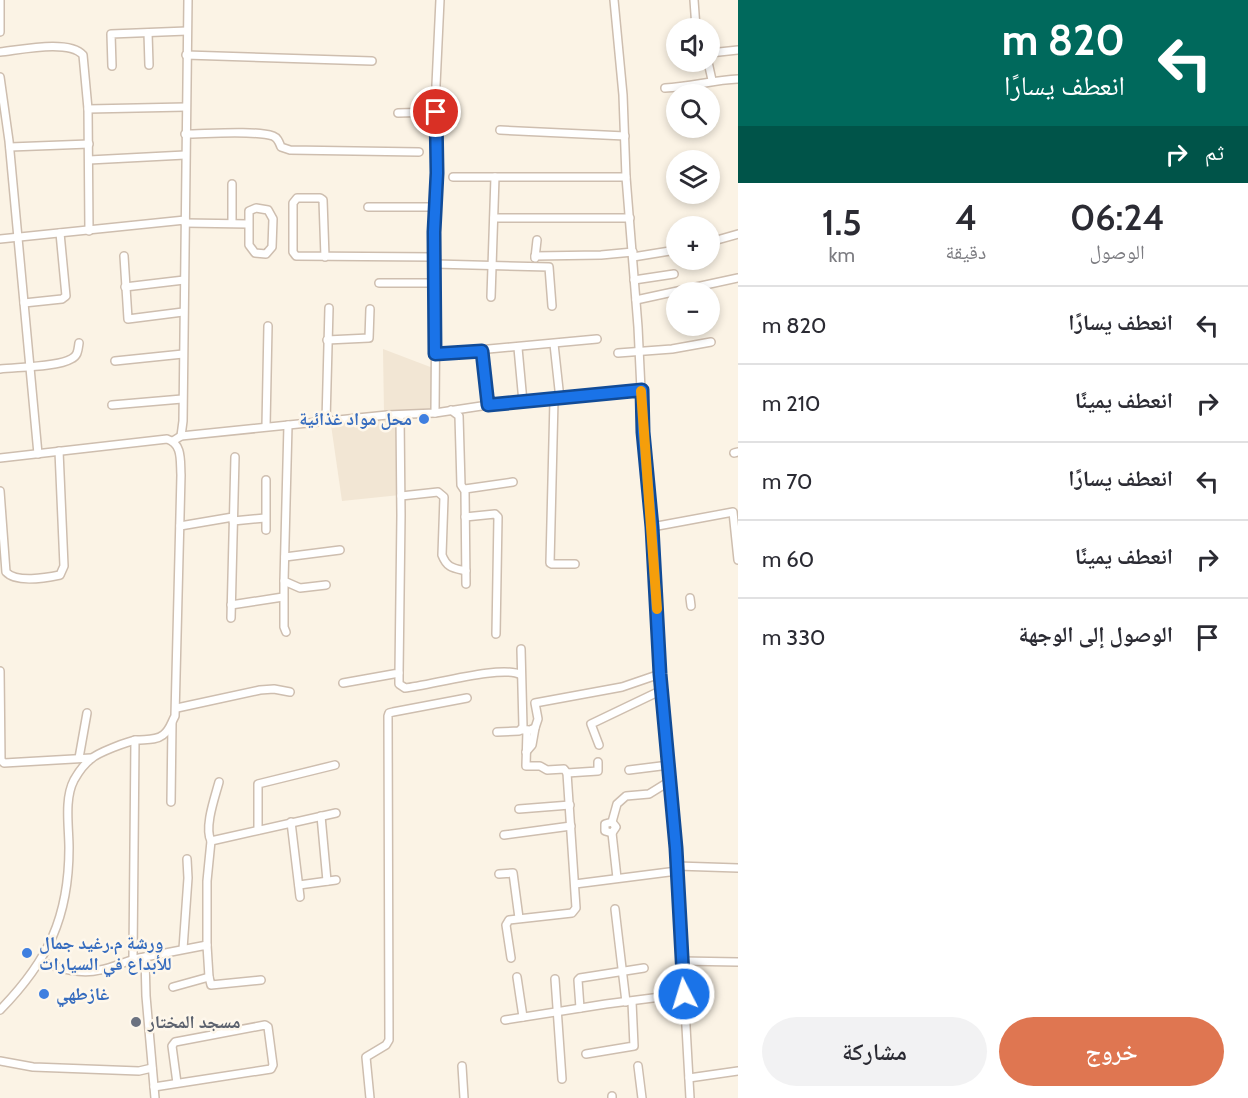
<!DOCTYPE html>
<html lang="ar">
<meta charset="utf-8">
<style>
:root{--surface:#fff;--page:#f2f2f3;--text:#2b2b33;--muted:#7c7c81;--line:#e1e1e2;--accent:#df7651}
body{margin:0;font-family:Cabin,"Noto Naskh Arabic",sans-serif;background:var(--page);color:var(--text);direction:rtl;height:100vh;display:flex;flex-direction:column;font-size:22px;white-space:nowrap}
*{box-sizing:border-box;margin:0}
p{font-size:20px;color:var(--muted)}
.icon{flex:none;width:33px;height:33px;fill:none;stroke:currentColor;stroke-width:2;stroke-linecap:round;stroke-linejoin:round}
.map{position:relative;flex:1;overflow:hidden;direction:ltr}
.drawer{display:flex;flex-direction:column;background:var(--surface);width:510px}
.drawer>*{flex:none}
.hud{background:#00695c;color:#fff;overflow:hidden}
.controls{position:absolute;left:666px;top:18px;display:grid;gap:12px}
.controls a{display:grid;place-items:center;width:54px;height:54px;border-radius:50%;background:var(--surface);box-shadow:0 3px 9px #0003;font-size:30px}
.pin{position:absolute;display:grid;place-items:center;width:51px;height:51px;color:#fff;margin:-26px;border:3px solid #fff;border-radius:50%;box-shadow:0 2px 6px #0007}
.me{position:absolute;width:66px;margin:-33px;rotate:355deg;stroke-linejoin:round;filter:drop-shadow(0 0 4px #0008)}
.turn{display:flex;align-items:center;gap:21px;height:126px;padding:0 24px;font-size:27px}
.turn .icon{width:78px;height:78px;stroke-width:2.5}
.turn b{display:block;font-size:42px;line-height:51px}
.then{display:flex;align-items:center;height:57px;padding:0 24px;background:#0003;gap:12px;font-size:22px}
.eta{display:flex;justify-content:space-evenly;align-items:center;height:102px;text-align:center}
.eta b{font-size:36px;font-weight:600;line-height:42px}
.button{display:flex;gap:12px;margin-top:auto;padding:12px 24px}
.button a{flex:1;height:69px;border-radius:36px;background:var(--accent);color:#fff;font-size:24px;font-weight:600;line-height:69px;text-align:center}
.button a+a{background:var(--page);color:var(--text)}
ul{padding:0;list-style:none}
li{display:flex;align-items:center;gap:18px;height:78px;padding:0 24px;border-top:2px solid var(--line)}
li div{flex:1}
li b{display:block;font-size:22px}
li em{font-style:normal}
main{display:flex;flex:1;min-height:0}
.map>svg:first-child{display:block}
.residential{fill:#f2e6d4}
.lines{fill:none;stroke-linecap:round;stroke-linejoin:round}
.minor-casing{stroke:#cebeaf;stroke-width:10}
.minor{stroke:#fff;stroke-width:7}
.route-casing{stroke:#114b97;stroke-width:15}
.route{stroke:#1a73e8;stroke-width:10}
.slow{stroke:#f59e0b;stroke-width:10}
.shop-dot{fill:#3f7fe0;stroke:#fef7eb;stroke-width:2}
.worship-dot{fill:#6b7280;stroke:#fef7eb;stroke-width:2}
.labels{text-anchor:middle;stroke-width:5;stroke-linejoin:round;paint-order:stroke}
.shop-label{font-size:18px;font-weight:bold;fill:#366cbe;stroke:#fef7eb;text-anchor:start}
.worship-label{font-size:18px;font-weight:bold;fill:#5b616d;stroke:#fef7eb;text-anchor:start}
</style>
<main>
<section class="drawer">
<div class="hud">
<div class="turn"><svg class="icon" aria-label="left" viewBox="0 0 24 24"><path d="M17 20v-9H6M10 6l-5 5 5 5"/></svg><div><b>820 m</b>انعطف يسارًا</div></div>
<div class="then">ثم<svg class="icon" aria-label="right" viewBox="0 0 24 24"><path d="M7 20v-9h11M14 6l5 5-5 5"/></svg></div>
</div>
<div class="eta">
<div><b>06:24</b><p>الوصول</p></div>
<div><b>4</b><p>دقيقة</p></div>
<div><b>1.5</b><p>km</p></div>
</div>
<ul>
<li><svg class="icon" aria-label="left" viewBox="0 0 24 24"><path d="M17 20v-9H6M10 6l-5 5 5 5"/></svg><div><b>انعطف يسارًا</b></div><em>820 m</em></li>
<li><svg class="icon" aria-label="right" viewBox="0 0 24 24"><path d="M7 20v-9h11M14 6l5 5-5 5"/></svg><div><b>انعطف يمينًا</b></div><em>210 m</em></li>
<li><svg class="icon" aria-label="left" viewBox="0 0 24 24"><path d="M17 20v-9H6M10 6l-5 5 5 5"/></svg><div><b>انعطف يسارًا</b></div><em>70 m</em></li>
<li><svg class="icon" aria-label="right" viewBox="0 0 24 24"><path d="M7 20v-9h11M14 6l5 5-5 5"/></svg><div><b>انعطف يمينًا</b></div><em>60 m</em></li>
<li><svg class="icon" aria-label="arrive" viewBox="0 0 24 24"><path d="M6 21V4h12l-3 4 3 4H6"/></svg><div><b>الوصول إلى الوجهة</b></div><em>330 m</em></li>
</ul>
<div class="button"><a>خروج</a><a>مشاركة</a></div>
</section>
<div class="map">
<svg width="738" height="1098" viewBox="0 0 738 1098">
<rect width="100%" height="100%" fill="#fbf3e5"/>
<g class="residential">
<path d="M383 349 433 368 434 413 384 414Z"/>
<path d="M401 419 400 495 342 501 331 425Z"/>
</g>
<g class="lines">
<g class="minor-casing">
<g id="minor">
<path d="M614 0 623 95 626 177 638 327 643 432 652 527 660 674 676 848 690 1098"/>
<path d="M694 0 696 28"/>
<path d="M0 32V0"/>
<path d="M148 33 149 65"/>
<path d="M0 52C20 50 69 39 83 55L88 109 89 231"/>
<path d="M710 53 738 50"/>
<path d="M186 55 372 61"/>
<path d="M708 62 712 80"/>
<path d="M112 66 111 34 187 31"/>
<path d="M0 77 9 141 38 454"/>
<path d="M665 88C690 87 713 80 738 79"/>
<path d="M88 109 186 107"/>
<path d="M398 113 436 112"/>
<path d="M500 130 625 136"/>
<path d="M185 134C206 134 255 130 273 136 278 138 279 142 281 147L290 150 419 152"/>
<path d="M10 147 89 144"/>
<path d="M89 160 185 155"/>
<path d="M453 177H626"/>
<path d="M368 207H435"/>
<path d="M256 208 268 210 273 219 272 247 266 254 255 253 249 245V211Z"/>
<path d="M494 218H630"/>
<path d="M185 223 248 224"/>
<path d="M232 223V184"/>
<path d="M0 239 185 220"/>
<path d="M710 242 738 234"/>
<path d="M124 256 128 319 183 312"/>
<path d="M535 256 601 255 633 252"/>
<path d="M325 257 323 200 320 198H297L293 203V252L296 256 434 257"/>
<path d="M633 257 676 250"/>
<path d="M535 258 537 240"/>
<path d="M435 264 549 267 552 306"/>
<path d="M634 280 674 274"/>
<path d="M379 283H436"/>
<path d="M125 287 184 280"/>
<path d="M491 297 495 177"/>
<path d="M636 300 738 278"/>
<path d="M24 303 62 299 66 296 60 233"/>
<path d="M327 340 369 338 370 309"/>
<path d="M554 344 560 399"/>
<path d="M518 348 523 402"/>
<path d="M482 351 488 405"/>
<path d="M618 353 672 349 711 342"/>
<path d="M435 354 597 339"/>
<path d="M115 361 183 354"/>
<path d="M0 369C16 367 58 367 71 359 78 356 78 350 79 343"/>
<path d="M554 400 550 563 552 564H575"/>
<path d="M112 405 182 399"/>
<path d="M451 410 459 416 461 485 465 491 466 584"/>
<path d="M435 413 436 283 434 232 437 156 436 85 440 0"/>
<path d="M326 421 329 308"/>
<path d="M288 425 284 581 300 588 326 585"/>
<path d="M266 426 268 326"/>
<path d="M181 436 183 421 188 0"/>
<path d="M173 441 181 436 387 415 435 413 488 405 642 390"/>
<path d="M734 453 738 452"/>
<path d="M0 458 167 439C183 444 180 461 181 475L175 716C171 723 170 730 163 735 155 741 146 739 137 740 128 741 97 753 91 759 84 764 78 773 74 780 64 799 69 827 69 848 69 917 48 961 0 1010"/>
<path d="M266 480V530"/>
<path d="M465 489 513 482"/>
<path d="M0 491 6 572C16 583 46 578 60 575L64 566 59 451"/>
<path d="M401 496 438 492 444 497 442 555C447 568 453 568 466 571"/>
<path d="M465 517 495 514 498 517 496 634"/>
<path d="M233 521 265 518"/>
<path d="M180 526 233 517"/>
<path d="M652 527 733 512 738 560"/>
<path d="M285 557 340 550"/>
<path d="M284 581V627L286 632"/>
<path d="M690 598 691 606"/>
<path d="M231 605 283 597"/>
<path d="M231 618 235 457"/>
<path d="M0 671 1 760 4 763 91 758"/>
<path d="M399 673V684L405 688C429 686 503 664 521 675"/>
<path d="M343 683 399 673 401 515 400 416"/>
<path d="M177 708 260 690 274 689 290 692"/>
<path d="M521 730H530L535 728 538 719 535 703 622 687 660 674"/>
<path d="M497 732 519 731 523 727 521 649"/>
<path d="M599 745 591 724 662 690"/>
<path d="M526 752 532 745 535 728"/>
<path d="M79 758 87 713"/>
<path d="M629 770 669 765"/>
<path d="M567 773 598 771V762"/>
<path d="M171 802 172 724"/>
<path d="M519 809 570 805"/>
<path d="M321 816 327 881"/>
<path d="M291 822 300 897"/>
<path d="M612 822 616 827 612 833 605 831V824L612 822 617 804 626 796 649 794 670 781"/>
<path d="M258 830V784L335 765"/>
<path d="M612 833 617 878"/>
<path d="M504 835 571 826"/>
<path d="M211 841C204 827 215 797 219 782"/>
<path d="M677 866 738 868"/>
<path d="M499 874 513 873 519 918"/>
<path d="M575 884 677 871"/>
<path d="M299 885 336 880"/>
<path d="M615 909 626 1002"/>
<path d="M207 945V881L211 841 336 813"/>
<path d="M183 949 188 878 187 859"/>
<path d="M145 957 207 945 209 977 211 985 261 980"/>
<path d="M133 958 135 740"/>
<path d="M511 958 506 925 509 920 572 913 576 908 567 773 564 769 547 770 540 766H526L527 730"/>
<path d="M681 961 738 962"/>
<path d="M40 962C59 968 80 975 100 970 116 967 129 959 145 957L146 996 155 1098"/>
<path d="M517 977 523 1017"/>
<path d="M555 979 562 1079"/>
<path d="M173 987 209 977"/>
<path d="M580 1008 578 980 580 978 644 968"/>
<path d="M505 1020 606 1004 684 994"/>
<path d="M586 1054 634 1046 632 1002"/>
<path d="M0 1061 33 1067 139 1071 152 1068"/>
<path d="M462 1066 464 1098"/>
<path d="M638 1066 642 1098"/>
<path d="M689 1078 738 1071"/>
<path d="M154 1087 271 1069 273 1065 268 1027 265 1025 175 1042 172 1046 177 1083"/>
<path d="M612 1096V1098"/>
<path d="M370 1098 366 1057 386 1045 389 1040 388 716 389 713 393 712 467 698"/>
</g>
</g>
<use href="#minor" class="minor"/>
</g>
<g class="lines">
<g class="route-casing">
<path id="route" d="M436 112 437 173 434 232 435 354 482 351 488 405 642 390 643 432 652 527 660 674 676 848 684 994"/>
</g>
<use href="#route" class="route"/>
<path class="slow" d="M641 391 657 609"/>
</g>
<g class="shop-dot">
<circle cx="424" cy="419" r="6"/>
<circle cx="27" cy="953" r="6"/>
<circle cx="44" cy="994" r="6"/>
</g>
<circle class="worship-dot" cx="136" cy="1022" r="6"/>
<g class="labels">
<g class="shop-label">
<text x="412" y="425" text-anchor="end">محل مواد غذائية</text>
<text x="39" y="949">ورشة م.رغيد جمال<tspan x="39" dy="21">للأبداع في السيارات</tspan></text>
<text x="56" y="1000">غازطهي</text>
</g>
<g class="worship-label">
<text x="148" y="1028">مسجد المختار</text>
</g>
</g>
</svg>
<div class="controls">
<a><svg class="icon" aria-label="sound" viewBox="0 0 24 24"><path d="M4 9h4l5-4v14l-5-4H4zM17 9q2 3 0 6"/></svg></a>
<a><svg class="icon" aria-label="search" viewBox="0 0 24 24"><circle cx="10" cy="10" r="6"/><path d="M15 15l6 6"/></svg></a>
<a><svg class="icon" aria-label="layers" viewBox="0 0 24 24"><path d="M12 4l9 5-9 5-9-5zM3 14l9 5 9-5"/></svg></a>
<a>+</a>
<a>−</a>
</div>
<div class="pin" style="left:436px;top:112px;background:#d93025"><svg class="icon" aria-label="arrive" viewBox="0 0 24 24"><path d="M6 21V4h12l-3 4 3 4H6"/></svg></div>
<svg class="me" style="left:684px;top:994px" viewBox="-20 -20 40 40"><circle r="17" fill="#1a73e8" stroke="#fff" stroke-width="3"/><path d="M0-11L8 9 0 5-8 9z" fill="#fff"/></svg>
</div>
</main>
